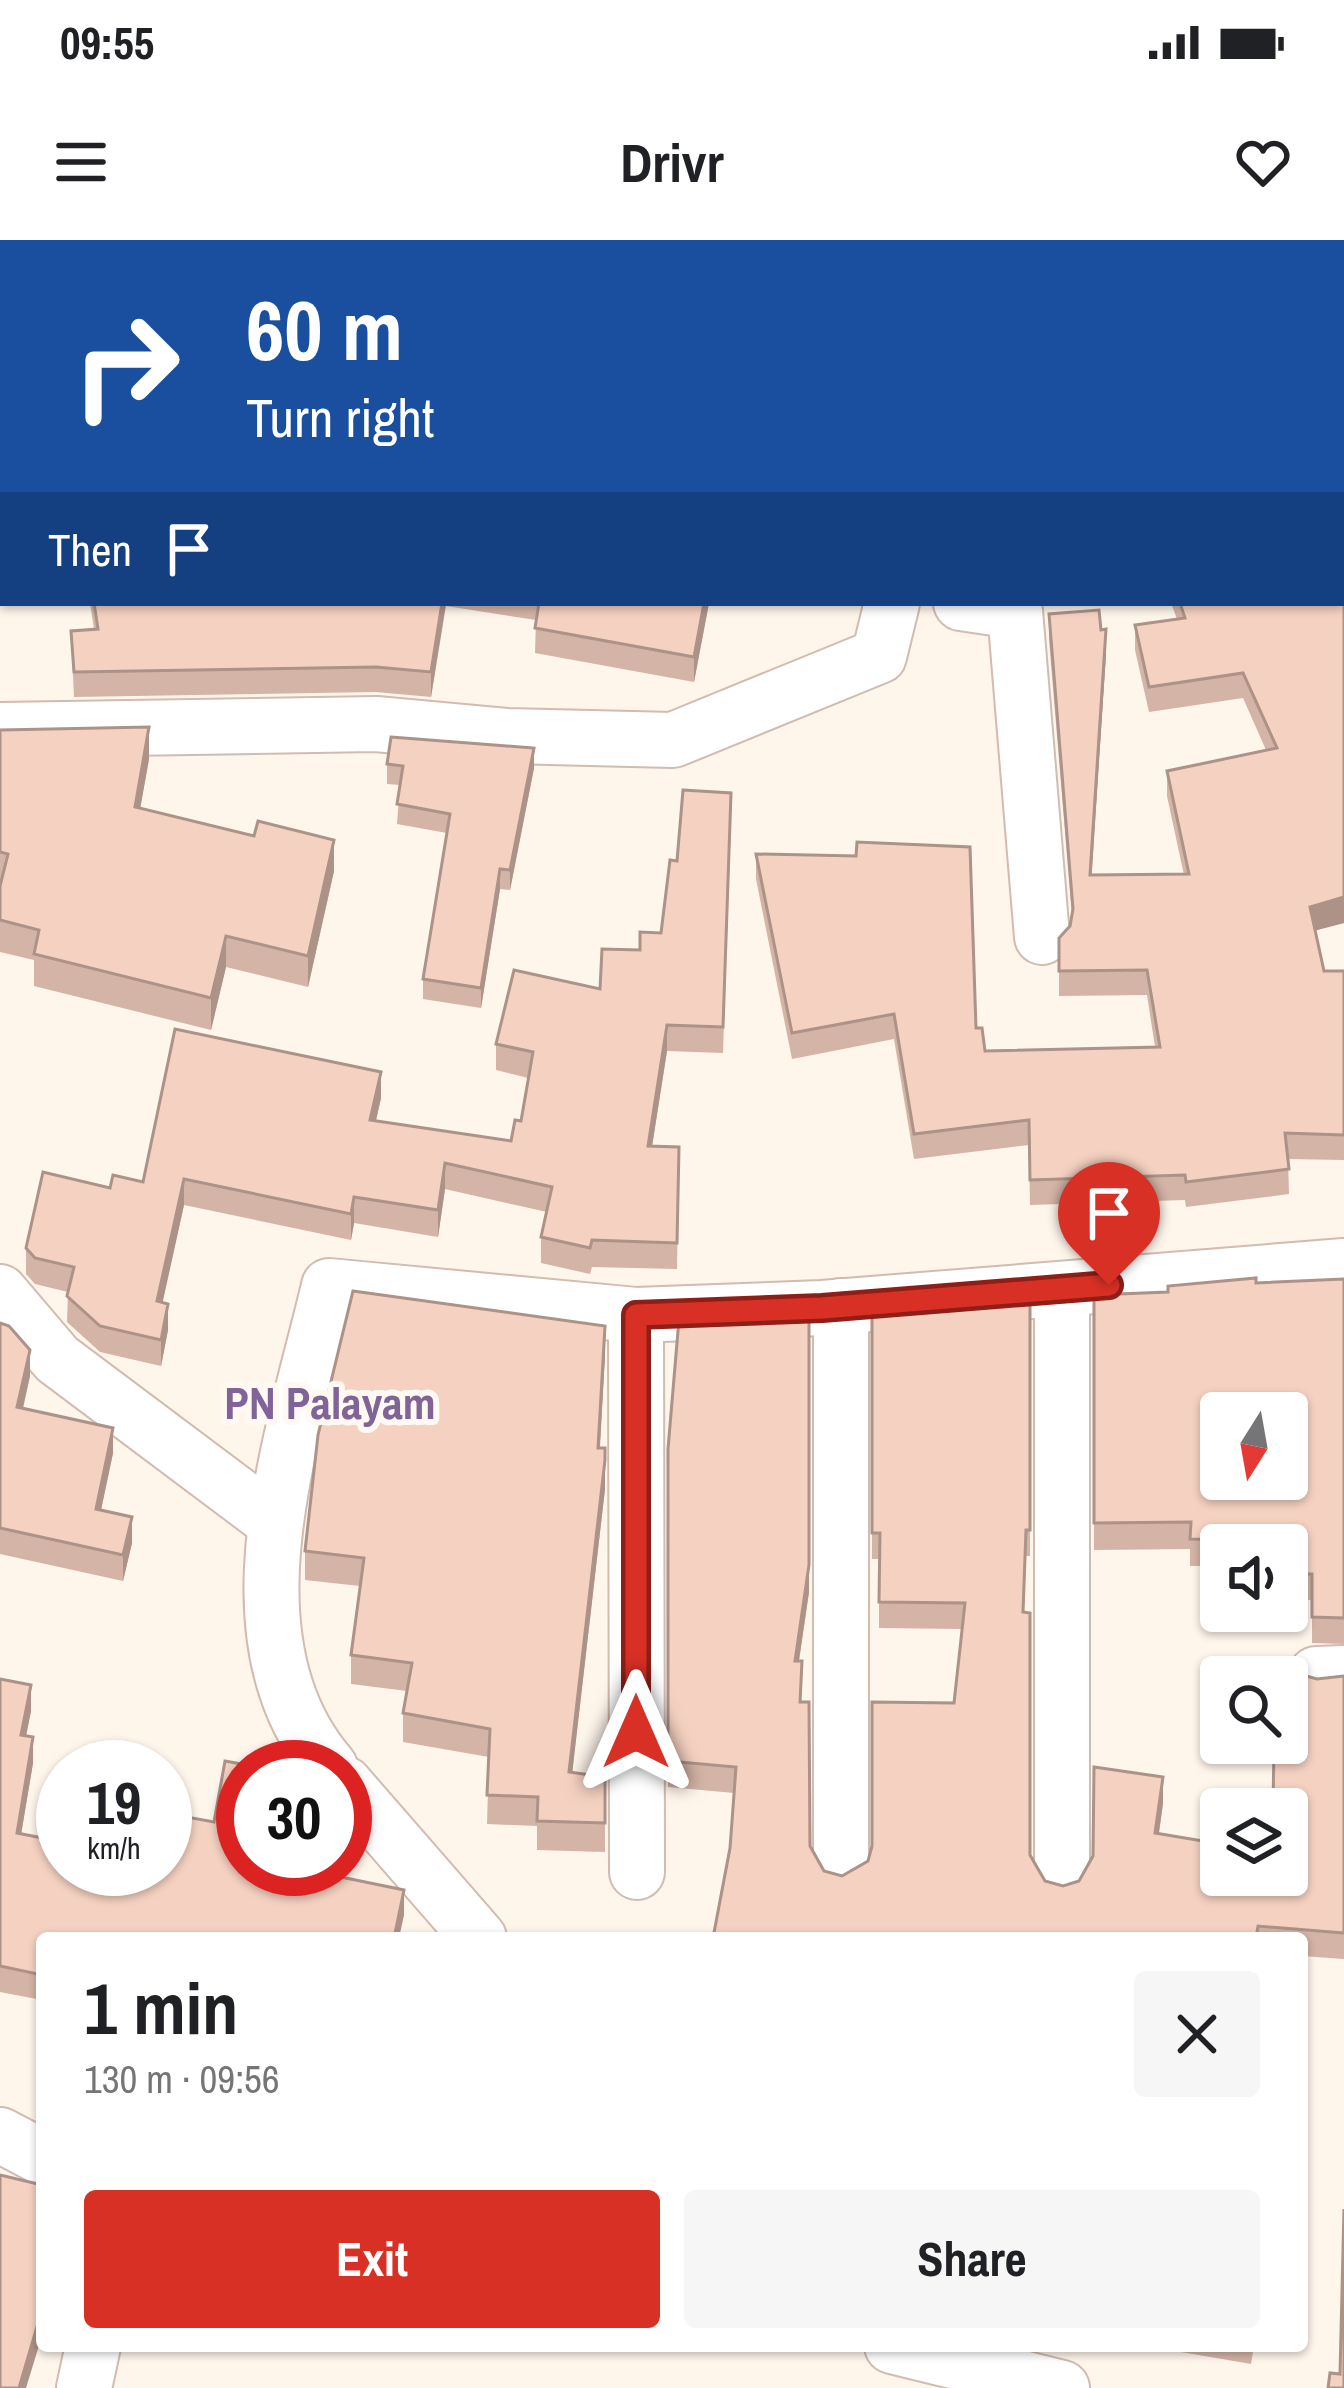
<!DOCTYPE html>
<meta charset="utf-8">
<style>
:root{--surface:#fff;--page:#f6f6f6;--text:#202124;--muted:#757577;--accent:#d93025}
body{margin:0;font-family:"Archivo Narrow",sans-serif;background:var(--page);color:var(--text);height:100vh;display:flex;flex-direction:column;font-size:45px;white-space:nowrap}
*{box-sizing:border-box;margin:0}
p{font-size:39px;color:var(--muted)}
.icon{flex:none;width:66px;height:66px;fill:none;stroke:currentColor;stroke-width:2;stroke-linecap:round;stroke-linejoin:round}
.map{position:relative;flex:1;overflow:hidden}
.drawer{position:absolute;left:36px;top:1692px;width:1272px;height:420px;display:flex;flex-direction:column;background:var(--surface);border-radius:12px;box-shadow:0 3px 9px #0004}
.drawer>*{flex:none}
.top-card{position:absolute;left:0px;top:0px;width:1344px;height:366px;box-shadow:0 3px 9px #0004;background:#1a4fa0;color:#fff;overflow:hidden}
.needle{width:78px;rotate:191deg}
.controls{position:absolute;left:1200px;top:1152px;display:grid;gap:24px}
.controls a{display:grid;place-items:center;width:108px;height:108px;border-radius:12px;background:var(--surface);box-shadow:0 3px 9px #0004;font-size:60px}
.speed{position:absolute;left:36px;top:1500px;display:flex;gap:24px;font-size:60px;font-weight:700;text-align:center}
.speed>*{display:grid;place-content:center;width:156px;height:156px;border-radius:50%;background:var(--surface);box-shadow:0 3px 9px #0004;line-height:1}
.speed small{font-size:30px;font-weight:400}
.speed .limit{border:18px solid #d22;background:#fff;color:#111}
.pin{position:absolute;display:grid;place-items:center;width:102px;height:102px;color:#fff;margin:-123px -51px;border-radius:50% 50% 50% 0;rotate:-45deg;box-shadow:0 0 12px #0007}
.pin .icon{rotate:45deg}
.me{position:absolute;width:132px;margin:-66px;rotate:0deg;stroke-linejoin:round;filter:drop-shadow(0 0 9px #0008)}
.turn{display:flex;align-items:center;gap:42px;height:252px;padding:0 48px;font-size:54px}
.turn .icon{width:156px;height:156px;stroke-width:2.5}
.turn b{display:block;font-size:84px;line-height:102px}
.then{display:flex;align-items:center;height:114px;padding:0 48px;background:#0003;gap:24px;font-size:45px}
.round{display:grid;place-items:center;flex:none;width:126px;height:126px;border-radius:12px;background:var(--page)}
.summary{display:flex;align-items:center;justify-content:space-between;height:204px;padding:0 48px}
h1{font-size:72px;font-weight:700;line-height:90px}
.primary-button{display:flex;gap:24px;margin-top:auto;padding:24px 48px}
.primary-button a{flex:1;height:138px;border-radius:12px;background:var(--accent);color:#fff;font-size:48px;font-weight:700;line-height:138px;text-align:center}
.primary-button a+a{background:var(--page);color:var(--text)}
.status{display:flex;justify-content:space-between;align-items:center;height:84px;padding:0 60px;background:var(--surface);direction:ltr}
.status svg{height:33px;fill:currentColor}
header{display:flex;justify-content:space-between;align-items:center;height:156px;padding:0 48px;background:var(--surface);font-size:54px;font-weight:700}
.map>svg:first-child{display:block}
.lines{fill:none;stroke-linecap:round;stroke-linejoin:round}
.street-casing{stroke:#d2bbaf;stroke-width:58}
.secondary-casing{stroke:#d7bdaf;stroke-width:70}
.street{stroke:#fff;stroke-width:54}
.secondary{stroke:#fff;stroke-width:66}
.wall{fill:#d3b4a6}
.shaded-wall{fill:#ac9287}
.building{fill:#f5d1c1;stroke:#ac9287;stroke-width:3;fill-rule:evenodd}
.route-casing{stroke:#8d1f18;stroke-width:30}
.route{stroke:#d93025;stroke-width:21}
.labels{text-anchor:middle;stroke-width:12;stroke-linejoin:round;paint-order:stroke}
.district-label{font-size:45px;font-weight:bold;fill:#816497;stroke:#fff9f3}
</style>
<div class="status"><b>09:55</b><svg viewBox="0 0 49 12"><path d="M0 12V9h3v3zM5 12V6h3v6zM10 12V3h3v9zM15 12V0h3v12zM26 1h20v11H26zM47 4h2v5h-2z"/></svg></div>
<header><svg class="icon" aria-label="menu" viewBox="0 0 24 24"><path d="M4 6h16M4 12h16M4 18h16"/></svg>Drivr<svg class="icon" aria-label="heart" viewBox="0 0 24 24"><path d="M12 20l-8-8c-3-5 5-10 8-4 3-6 11-1 8 4z"/></svg></header>
<div class="map">
<svg width="1344" height="2148" viewBox="0 0 1344 2148">
<rect width="100%" height="100%" fill="#fef5eb"/>
<g class="lines">
<g class="street-casing">
<g id="street">
<path d="M418 0 419 3"/>
<path d="M961 363 1015 371 1042 697"/>
<path d="M0 490 376 484 506 496 673 500 879 416 892 363"/>
<path d="M1062 1049V1641"/>
<path d="M0 1052 57 1119 273 1281"/>
<path d="M841 1066V1631"/>
<path d="M636 1075 637 1632"/>
<path d="M1316 1434 1344 1433"/>
<path d="M330 1527C218 1398 295 1192 329 1046L636 1075 822 1068 1344 1026"/>
<path d="M345 1544 479 1698"/>
<path d="M0 1895 42 1917"/>
<path d="M892 2106 1062 2148"/>
<path d="M84 2148 93 2106"/>
</g>
</g>
<g class="secondary-casing">
<g id="secondary">
<path d="M1253 0 1255 3"/>
<path d="M1341 154 1344 159"/>
</g>
</g>
<use href="#street" class="street"/>
<use href="#secondary" class="secondary"/>
</g>
<g class="wall">
<path d="M90 363H709L694 442 535 413 536 380 446 366 431 457 376 452 74 457 71 391 94 389Z"/>
<path d="M1171 363H1341L1344 683 1315 690 1324 731H1344V920L1288 919 1289 954 1186 967 1185 960 1030 965 1029 905 914 919 894 799 792 819 756 639V614L976 788 985 811 1155 807 1147 755 1059 756V698L1070 686 1072 676 1049 400V374L1101 390 1106 414 1091 635H1184L1167 556V531L1266 510 1243 458 1149 472 1135 410V385L1177 379Z"/>
<path d="M0 490 149 519 140 568 334 631 308 747 226 727 211 790 34 746V720L0 712Z"/>
<path d="M387 524 534 528 510 650 500 649 481 768 423 759V739L447 593 397 584 400 545 387 544Z"/>
<path d="M731 579 723 813 667 811 652 906 679 907 677 1029 592 1027 590 1034 541 1023V997L547 972 445 949 438 997 354 983 351 1000 184 965 162 1063 168 1090 161 1126 100 1112 67 1082 68 1052 35 1044 26 1034V1008L110 948 143 942 381 858 376 881 511 901 521 881 528 838 496 830V804L600 749 640 710 661 693 677 621Z"/>
<path d="M1344 1039V1404L1312 1403V1360H1301V1327H1287V1305H1221V1326H1190V1309L1094 1310V1055L1168 1052 1256 1043Z"/>
<path d="M1030 1057V1316H1026L1024 1372 1030 1615 1045 1641 1063 1646 1079 1641 1163 1563 1159 1594 1287 1635 1302 1492 1299 1460V1434L1317 1439 1344 1436V1719L1302 1716V1698H713L730 1608 734 1553 668 1547V1209L809 1352 799 1421 810 1606 824 1631 842 1636 868 1621 954 1463 962 1389 879 1388V1319H872V1069Z"/>
<path d="M0 1083 30 1136 23 1169 113 1213 101 1270 132 1303 123 1341 0 1314Z"/>
<path d="M605 1115 600 1208 605 1249 572 1533 605 1537V1612L537 1610V1586L487 1584 489 1517 403 1502V1473L407 1451 351 1444V1415L360 1346 305 1340V1311Z"/>
<path d="M0 1439 31 1471 26 1496 33 1523 21 1594 63 1629H243L404 1675 42 1698V1760L0 1752Z"/>
<path d="M1146 2106H1254L1251 2124Z"/>
</g>
<g class="shaded-wall">
<path d="M1344 61V85L1341 86V62Z"/>
<path d="M1344 237V262L1341 264V239Z"/>
<path d="M3 330V355L0 356V331Z"/>
<path d="M442 363H446L431 457V432Z"/>
<path d="M704 363H709L694 442V417Z"/>
<path d="M1106 389V414L1090 661V635Z"/>
<path d="M149 487V519L135 598V567Z"/>
<path d="M534 508V528L510 650V630Z"/>
<path d="M334 600V631L308 747V716Z"/>
<path d="M500 629V649L481 768V748Z"/>
<path d="M1344 657V683L1310 692V667Z"/>
<path d="M226 696V727L211 790V758Z"/>
<path d="M667 785V811L648 932V906Z"/>
<path d="M381 832V858L370 906V880Z"/>
<path d="M445 923V949L438 997V970Z"/>
<path d="M184 939V965L157 1088V1061Z"/>
<path d="M354 957V983L351 1000V974Z"/>
<path d="M168 1064V1090L161 1126V1100Z"/>
<path d="M605 1086V1115L598 1237V1208Z"/>
<path d="M30 1110V1136L17 1193V1167Z"/>
<path d="M113 1188V1213L96 1294V1269Z"/>
<path d="M605 1220V1249L569 1561V1532Z"/>
<path d="M132 1277V1303L123 1341V1315Z"/>
<path d="M809 1325V1352L795 1447V1421Z"/>
<path d="M31 1445V1471L21 1521V1495Z"/>
<path d="M33 1497V1523L17 1619V1593Z"/>
<path d="M1163 1537V1563L1155 1620V1593Z"/>
<path d="M404 1650V1675L399 1698H394Z"/>
<path d="M42 2057 41 2099 26 2148H19Z"/>
</g>
<g class="building">
<path d="M0 0H402L406 3H3V330L0 331Z"/>
<path d="M436 0H774V3H434Z"/>
<path d="M856 0H882L881 3H855Z"/>
<path d="M1321 0H1344V61L1341 62V3H1322Z"/>
<path d="M1341 195 1344 201V237L1341 239Z"/>
<path d="M1341 253 1344 260V657L1310 667 1324 731H1344V895L1285 893 1289 929 1186 942 1185 935 1030 940 1029 880 914 894 894 774 792 793 756 614 856 616 857 602 970 607 976 788H982L985 811 1160 807 1147 730 1059 731V698L1070 686 1073 669 1049 374 1099 370 1101 390 1106 389 1090 635 1189 634 1167 531 1277 508 1243 433 1149 447 1135 385 1185 378 1180 363H1341Z"/>
<path d="M94 363H442L431 432 376 427 74 432 71 391 98 389Z"/>
<path d="M539 363H704L694 417 535 388Z"/>
<path d="M149 487 135 567 254 596 258 581 334 600 308 716 226 696 211 758 34 714 39 690 0 680V646L8 614 0 612V490Z"/>
<path d="M391 497 534 508 510 630 500 629 481 748 423 739 450 574 397 564 403 526 387 524Z"/>
<path d="M683 550 731 553 723 787 667 785 648 906 679 907 677 1003 592 1000 590 1008 541 997 552 947 445 923 438 970 354 957 351 974 184 939 157 1061 168 1064 161 1100 100 1086 67 1056 74 1027 35 1018 26 1008 43 932 110 948 113 935 143 942 175 789 381 832 370 880 511 901 515 880 521 881 533 812 496 804 514 730 600 749 602 709 640 710V692L661 693 670 620 677 621Z"/>
<path d="M1256 1038V1043L1344 1039V1378L1312 1377V1334H1301V1301L1190 1299 1191 1282 1094 1283V1055L1168 1052V1046ZM1221 1173H1287V1239H1221Z"/>
<path d="M353 1051 605 1086 598 1208H605V1220L569 1532 605 1537V1583L537 1581 538 1557 487 1555 490 1489 403 1473 412 1423 351 1415 364 1318 305 1311 318 1195Z"/>
<path d="M1030 1057V1290H1026L1023 1372 1030 1373V1615L1045 1641 1063 1646 1079 1641 1093 1616 1094 1527 1163 1537 1155 1593 1221 1604V1635H1287V1569H1273L1274 1503H1287V1492H1305L1299 1434 1317 1439 1344 1436V1693L1258 1686 1256 1698H713L730 1608 736 1527 668 1521V1209L679 1079 809 1074V1325L795 1421H802L800 1462H809L810 1606 824 1631 842 1636 868 1621 872 1606V1462L954 1463 965 1363 879 1362 880 1293H872V1069Z"/>
<path d="M0 1083 9 1086 30 1110 17 1167 113 1188 96 1269 132 1277 123 1315 0 1288Z"/>
<path d="M0 1439 31 1445 21 1495 33 1497 17 1593 63 1602V1629H165V1573L214 1582 225 1521 258 1527H243V1629H302L404 1650 394 1698H42V1735L0 1726Z"/>
<path d="M0 1935 42 1945 41 2073 19 2148H0Z"/>
<path d="M1344 1969V2148H1328L1330 2133 1340 2134Z"/>
</g>
<g class="lines">
<g class="route-casing">
<path id="route" d="M636 1492V1075L822 1068 1109 1045"/>
</g>
<use href="#route" class="route"/>
</g>
<g class="labels">
<g class="district-label">
<text x="330" y="1179">PN Palayam</text>
</g>
</g>
</svg>
<div class="controls">
<a><svg class="needle" viewBox="-14 -14 28 28"><path d="M0-13l5 13h-10z" fill="#e53935"/><path d="M0 13l5-13h-10z" fill="#757577"/></svg></a>
<a><svg class="icon" aria-label="sound" viewBox="0 0 24 24"><path d="M4 9h4l5-4v14l-5-4H4zM17 9q2 3 0 6"/></svg></a>
<a><svg class="icon" aria-label="search" viewBox="0 0 24 24"><circle cx="10" cy="10" r="6"/><path d="M15 15l6 6"/></svg></a>
<a><svg class="icon" aria-label="layers" viewBox="0 0 24 24"><path d="M12 4l9 5-9 5-9-5zM3 14l9 5 9-5"/></svg></a>
</div>
<div class="speed"><div>19<small>km/h</small></div><div class="limit">30</div></div>
<div class="pin" style="left:1109px;top:1045px;background:#d93025"><svg class="icon" aria-label="arrive" viewBox="0 0 24 24"><path d="M6 21V4h12l-3 4 3 4H6"/></svg></div>
<svg class="me" style="left:636px;top:1492px" viewBox="-20 -20 40 40"><path d="M0-17L14 15 0 8-14 15z" fill="#d93025" stroke="#fff" stroke-width="4"/></svg>
<div class="top-card">
<div class="turn"><svg class="icon" aria-label="right" viewBox="0 0 24 24"><path d="M7 20v-9h11M14 6l5 5-5 5"/></svg><div><b>60 m</b>Turn right</div></div>
<div class="then">Then<svg class="icon" aria-label="arrive" viewBox="0 0 24 24"><path d="M6 21V4h12l-3 4 3 4H6"/></svg></div>
</div>
<section class="drawer">
<div class="summary"><div><h1>1 min</h1><p>130 m · 09:56</p></div><a class="round"><svg class="icon" aria-label="close" viewBox="0 0 24 24"><path d="M6 6l12 12M18 6L6 18"/></svg></a></div>
<div class="primary-button"><a>Exit</a><a>Share</a></div>
</section>
</div>
